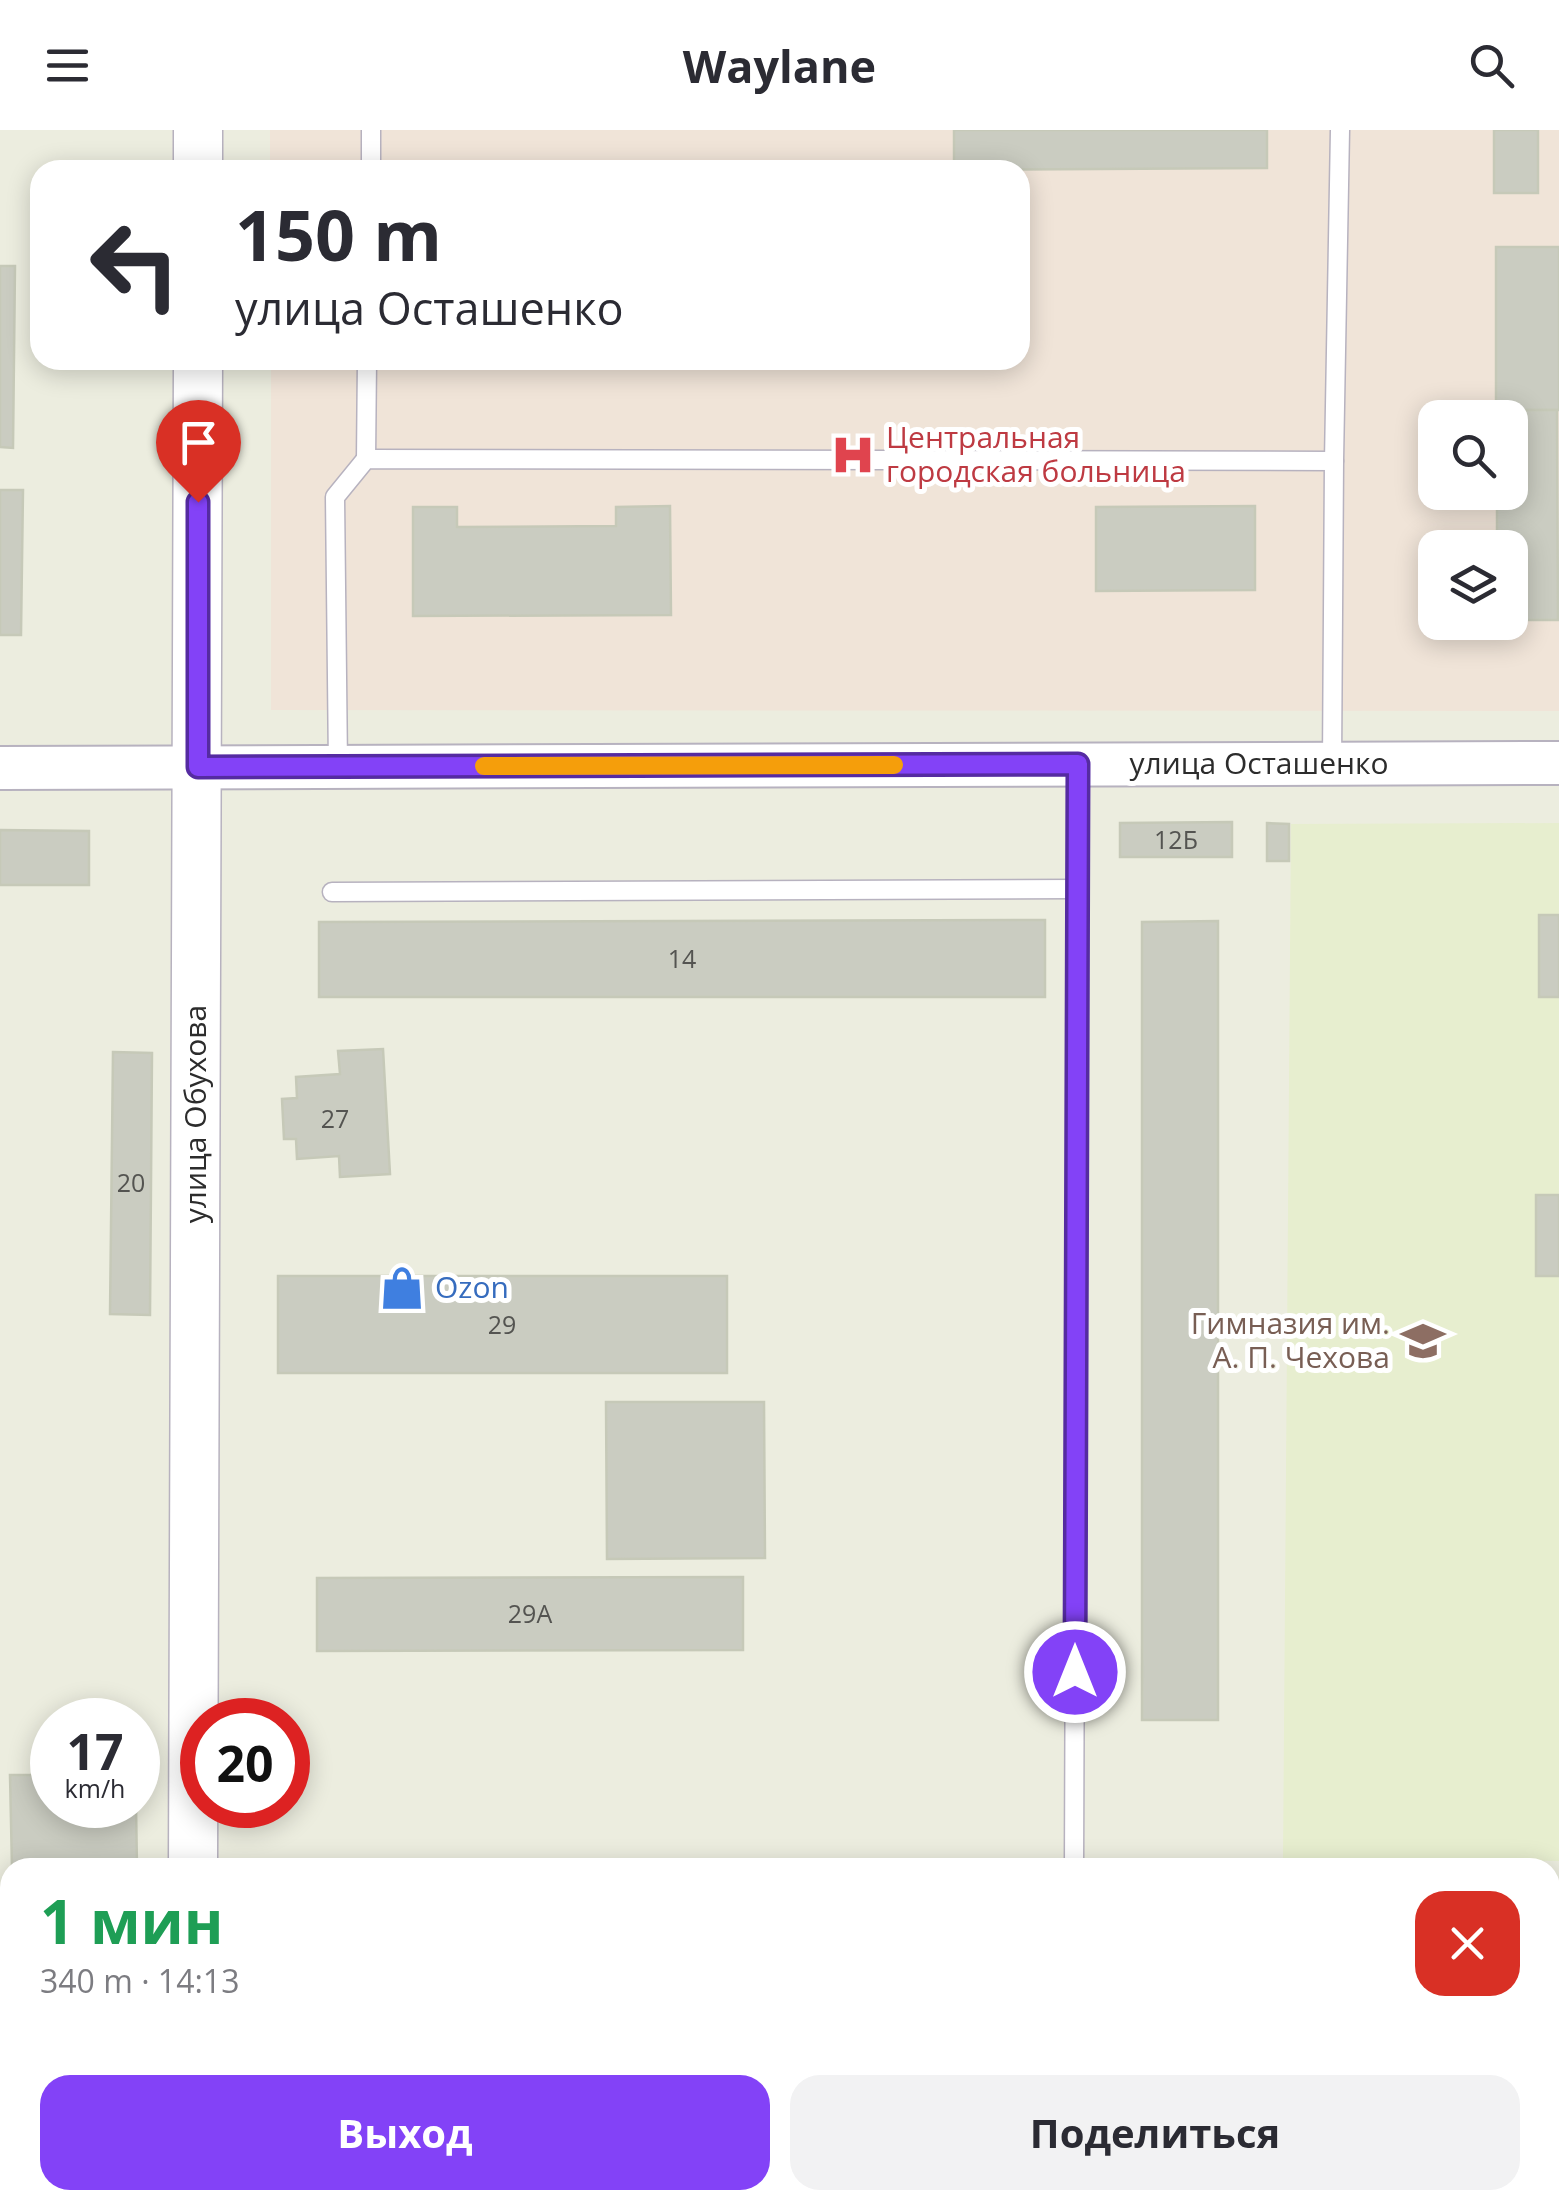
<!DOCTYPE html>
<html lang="ru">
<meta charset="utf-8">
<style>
:root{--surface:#fff;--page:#f2f2f3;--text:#2b2b33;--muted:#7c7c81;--accent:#8342f7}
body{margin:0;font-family:"Open Sans",sans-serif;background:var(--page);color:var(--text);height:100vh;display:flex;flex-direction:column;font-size:38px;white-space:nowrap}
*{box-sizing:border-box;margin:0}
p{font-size:32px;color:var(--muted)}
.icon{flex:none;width:55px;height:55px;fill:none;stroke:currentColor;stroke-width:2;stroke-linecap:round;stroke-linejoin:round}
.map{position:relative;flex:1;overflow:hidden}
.panel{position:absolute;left:0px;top:1728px;width:1560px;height:352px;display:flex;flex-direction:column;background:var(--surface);border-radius:30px 30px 0 0;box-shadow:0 5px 25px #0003}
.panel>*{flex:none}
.guide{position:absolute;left:30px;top:30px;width:1000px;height:210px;border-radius:30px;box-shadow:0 5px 25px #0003;background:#fff;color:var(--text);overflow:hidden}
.fabs{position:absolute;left:1418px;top:270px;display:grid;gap:20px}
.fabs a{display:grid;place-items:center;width:110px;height:110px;border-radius:20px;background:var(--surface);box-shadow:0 5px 25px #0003;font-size:50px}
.speed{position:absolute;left:30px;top:1568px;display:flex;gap:20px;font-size:50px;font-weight:700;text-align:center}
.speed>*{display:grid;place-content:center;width:130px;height:130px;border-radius:50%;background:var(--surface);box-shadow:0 5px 25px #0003;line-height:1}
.speed small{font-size:25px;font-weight:400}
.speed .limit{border:15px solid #d22;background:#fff;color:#111}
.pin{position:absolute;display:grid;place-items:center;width:85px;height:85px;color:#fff;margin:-102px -42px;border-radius:50% 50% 50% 0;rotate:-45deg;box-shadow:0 0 10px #0007}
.pin .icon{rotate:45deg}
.me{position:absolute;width:110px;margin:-55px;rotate:0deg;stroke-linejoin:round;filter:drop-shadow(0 0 8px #0008)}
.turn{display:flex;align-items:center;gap:35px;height:210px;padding:0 40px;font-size:45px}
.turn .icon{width:130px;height:130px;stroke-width:2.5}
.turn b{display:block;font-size:70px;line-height:85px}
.round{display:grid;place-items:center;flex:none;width:105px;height:105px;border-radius:30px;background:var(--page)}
.head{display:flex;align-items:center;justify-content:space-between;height:170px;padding:0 40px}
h1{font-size:60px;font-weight:700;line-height:75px;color:#1e9e55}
.button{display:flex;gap:20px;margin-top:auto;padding:20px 40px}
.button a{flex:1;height:115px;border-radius:30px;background:var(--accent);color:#fff;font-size:40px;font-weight:700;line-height:115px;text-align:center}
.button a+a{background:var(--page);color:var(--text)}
header{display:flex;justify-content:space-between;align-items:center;height:130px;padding:0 40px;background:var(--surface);font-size:45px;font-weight:700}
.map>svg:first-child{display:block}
.education{fill:#e7eecf}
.medical{fill:#f0e4d8;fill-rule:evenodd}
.building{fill:#caccc1;stroke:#c6c9b8;stroke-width:2.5}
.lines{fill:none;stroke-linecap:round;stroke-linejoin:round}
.service-casing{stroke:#b7b2bf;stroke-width:21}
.tertiary-casing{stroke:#b7b2bf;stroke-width:46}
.secondary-casing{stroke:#b7b2bf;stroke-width:51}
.service{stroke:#fff;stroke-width:18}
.tertiary{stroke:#fff;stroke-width:42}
.secondary{stroke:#fff;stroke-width:48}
.route-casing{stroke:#552ba1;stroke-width:25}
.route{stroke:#8342f7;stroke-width:18}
.slow{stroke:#f59e0b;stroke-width:18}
.labels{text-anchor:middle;stroke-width:10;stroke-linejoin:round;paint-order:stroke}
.number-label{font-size:25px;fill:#545451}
.health-label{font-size:30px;fill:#be3a42;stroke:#fff;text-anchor:start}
.street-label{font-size:30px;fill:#2c2c2c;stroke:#fff}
.shop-label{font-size:30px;fill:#366cbe;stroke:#fff;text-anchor:start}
.education-label{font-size:30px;fill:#785e54;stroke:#fff;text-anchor:end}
</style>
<header><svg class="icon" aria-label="menu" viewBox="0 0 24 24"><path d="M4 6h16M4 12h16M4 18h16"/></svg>Waylane<svg class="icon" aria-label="search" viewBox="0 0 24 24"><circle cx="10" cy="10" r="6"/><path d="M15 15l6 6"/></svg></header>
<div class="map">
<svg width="1559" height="2079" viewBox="0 0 1559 2079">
<rect width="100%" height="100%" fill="#eceddf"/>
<path class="education" d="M1559 693V1731L1283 1729 1291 694Z"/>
<path class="medical" d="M270 0H1559V581L271 580V230H1020V40H270ZM1435 288H1510V362H1435ZM1435 418H1510V492H1435Z"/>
<g class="building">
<path d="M954 0H1267V38L954 40Z"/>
<rect x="1494" y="0" width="44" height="63"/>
<rect x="1496" y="117" width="63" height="163"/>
<path d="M0 136H15L13 318 0 317Z"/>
<path d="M1496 280H1557L1558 490H1510V418H1497V362H1510V288H1496Z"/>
<path d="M0 360H23L21 505H0Z"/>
<path d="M670 376 671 485 413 486V377H457V397L616 396V377Z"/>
<path d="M1255 376V460L1096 461V377Z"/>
<path d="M1232 692V727H1120V693Z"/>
<path d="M1267 693 1289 694V731H1267Z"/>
<path d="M0 700 89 701V755H0Z"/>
<rect x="1539" y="785" width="20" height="82"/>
<path d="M1045 790V867H319V792Z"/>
<path d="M1218 791V1590H1142V792Z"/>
<path d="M383 919 390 1044 340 1047 339 1026 297 1029 296 1009H284L282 969 297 968 296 947 340 944 338 921Z"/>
<path d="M113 922 152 923 150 1185 110 1184Z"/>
<rect x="1536" y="1065" width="23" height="81"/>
<rect x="278" y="1146" width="449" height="97"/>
<path d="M606 1272H764L765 1428 607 1429Z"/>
<path d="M743 1447V1520L317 1521V1448Z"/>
<path d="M10 1645H52V1675H136L137 1738H12Z"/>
<rect x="1550" y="1983" width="9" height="78"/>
<rect x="16" y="2070" width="125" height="9"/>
<rect x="303" y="2070" width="237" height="9"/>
<rect x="1131" y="2070" width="80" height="9"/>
</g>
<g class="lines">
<g class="service-casing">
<g id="service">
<path d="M371 40V0"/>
<path d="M366 329 367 230"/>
<path d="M1334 331 1340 0"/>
<path d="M338 636 335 367 366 329 1334 331 1332 634"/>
<path d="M332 762 1077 759"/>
<path d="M1074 1738 1078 635"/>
<path d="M1073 2079V2070"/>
</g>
</g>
<g class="tertiary-casing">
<path id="tertiary" d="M0 638 1559 633"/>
</g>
<g class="secondary-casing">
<g id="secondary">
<path d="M198 40V0"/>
<path d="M193 1738 198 230"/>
<path d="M191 2079V2070"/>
</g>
</g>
<use href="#service" class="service"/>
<use href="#tertiary" class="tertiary"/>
<use href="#secondary" class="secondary"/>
</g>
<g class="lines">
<g class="route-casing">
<path id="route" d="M198 372V637L1078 634 1075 1542"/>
</g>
<use href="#route" class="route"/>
<path class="slow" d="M484 636 894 635"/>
</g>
<defs>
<g id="hospital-bare" transform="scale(3.45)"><path d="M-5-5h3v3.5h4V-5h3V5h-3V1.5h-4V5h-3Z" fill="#e0444e" stroke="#fff" stroke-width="2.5" paint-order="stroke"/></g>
<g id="shop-bare" transform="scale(3.45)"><path d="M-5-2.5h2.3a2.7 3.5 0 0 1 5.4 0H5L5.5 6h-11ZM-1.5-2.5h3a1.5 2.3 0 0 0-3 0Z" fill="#3f7fe0" stroke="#fff" stroke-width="2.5" paint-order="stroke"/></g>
<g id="school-bare" transform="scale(3.45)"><path d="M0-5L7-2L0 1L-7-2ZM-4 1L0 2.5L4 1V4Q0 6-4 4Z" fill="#8d6e63" stroke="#fff" stroke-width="2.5" paint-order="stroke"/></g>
</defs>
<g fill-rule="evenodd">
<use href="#hospital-bare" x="853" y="325"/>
<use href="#shop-bare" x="402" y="1158"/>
<use href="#school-bare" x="1423" y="1211"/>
</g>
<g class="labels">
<g class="number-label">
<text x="1176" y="719">12Б</text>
<text x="682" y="838">14</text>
<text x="335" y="998">27</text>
<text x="131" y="1062">20</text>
<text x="502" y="1204">29</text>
<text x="530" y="1493">29А</text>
</g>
<g class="health-label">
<text x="886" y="318">Центральная<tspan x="886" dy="34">городская больница</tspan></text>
</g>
<g class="street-label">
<text x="1259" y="644">улица Осташенко</text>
<text transform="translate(196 984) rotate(-90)" y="10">улица Обухова</text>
</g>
<g class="shop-label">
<text x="435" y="1168">Ozon</text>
</g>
<g class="education-label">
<text x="1390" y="1204">Гимназия им.<tspan x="1390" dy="34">А. П. Чехова</tspan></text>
</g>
</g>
</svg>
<div class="fabs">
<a><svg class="icon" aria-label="search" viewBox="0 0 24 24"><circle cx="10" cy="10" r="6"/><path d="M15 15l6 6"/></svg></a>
<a><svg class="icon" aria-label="layers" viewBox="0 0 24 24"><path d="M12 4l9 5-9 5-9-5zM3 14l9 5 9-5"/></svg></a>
</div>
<div class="speed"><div>17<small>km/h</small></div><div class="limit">20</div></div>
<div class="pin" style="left:198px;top:372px;background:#d93025"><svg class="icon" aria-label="arrive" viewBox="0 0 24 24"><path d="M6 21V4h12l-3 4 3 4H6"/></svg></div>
<svg class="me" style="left:1075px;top:1542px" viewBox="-20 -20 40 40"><circle r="17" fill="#8342f7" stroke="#fff" stroke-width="3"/><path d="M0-11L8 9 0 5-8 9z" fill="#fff"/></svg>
<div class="guide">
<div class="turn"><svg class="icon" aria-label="left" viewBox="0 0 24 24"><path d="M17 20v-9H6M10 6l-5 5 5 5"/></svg><div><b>150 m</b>улица Осташенко</div></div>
</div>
<section class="panel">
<div class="head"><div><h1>1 мин</h1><p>340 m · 14:13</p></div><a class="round" style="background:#d93025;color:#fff"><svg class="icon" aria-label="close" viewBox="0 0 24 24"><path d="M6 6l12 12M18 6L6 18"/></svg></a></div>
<div class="button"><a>Выход</a><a>Поделиться</a></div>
</section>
</div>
